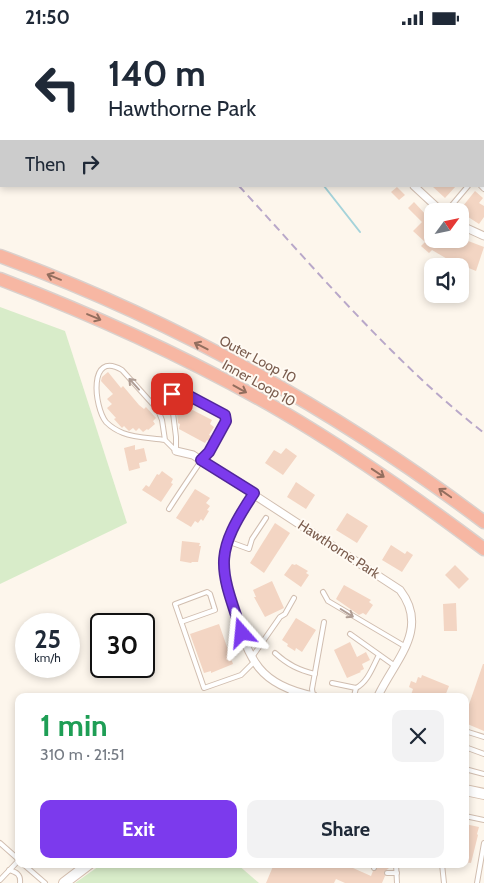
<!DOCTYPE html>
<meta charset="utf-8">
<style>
:root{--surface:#fff;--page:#f2f2f3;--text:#1f2937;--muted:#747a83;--accent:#7c3aed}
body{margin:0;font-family:Cabin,sans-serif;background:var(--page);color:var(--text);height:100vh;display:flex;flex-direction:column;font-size:19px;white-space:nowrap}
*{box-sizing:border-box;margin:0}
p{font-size:16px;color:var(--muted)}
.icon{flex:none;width:28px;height:28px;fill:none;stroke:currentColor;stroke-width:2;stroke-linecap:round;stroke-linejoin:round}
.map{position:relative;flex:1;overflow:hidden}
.details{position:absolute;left:15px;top:658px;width:454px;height:175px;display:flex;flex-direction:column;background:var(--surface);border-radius:10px;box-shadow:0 2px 8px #0003}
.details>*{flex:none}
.hud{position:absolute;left:0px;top:0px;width:485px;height:152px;box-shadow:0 2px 8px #0003;background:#fff;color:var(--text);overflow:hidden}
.needle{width:32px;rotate:57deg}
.controls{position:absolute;left:424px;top:168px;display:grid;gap:10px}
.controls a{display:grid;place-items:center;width:45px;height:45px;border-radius:10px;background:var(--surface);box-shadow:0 2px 8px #0003;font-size:25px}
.speed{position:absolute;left:15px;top:578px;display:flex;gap:10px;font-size:25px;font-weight:700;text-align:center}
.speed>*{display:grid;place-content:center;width:65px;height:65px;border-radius:50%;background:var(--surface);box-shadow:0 2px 8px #0003;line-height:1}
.speed small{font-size:12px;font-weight:400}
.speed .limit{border:2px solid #111;border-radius:8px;background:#fff;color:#111}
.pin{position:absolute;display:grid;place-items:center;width:42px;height:42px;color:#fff;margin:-21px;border-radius:10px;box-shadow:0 2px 8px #0006}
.me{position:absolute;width:55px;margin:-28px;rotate:342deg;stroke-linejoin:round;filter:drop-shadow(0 0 4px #0008)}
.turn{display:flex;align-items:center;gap:18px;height:105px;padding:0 25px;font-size:22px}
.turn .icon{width:65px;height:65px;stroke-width:2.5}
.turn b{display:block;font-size:35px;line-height:42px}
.then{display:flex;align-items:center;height:48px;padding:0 25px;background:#0003;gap:10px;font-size:19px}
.round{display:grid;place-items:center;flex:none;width:52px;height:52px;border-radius:10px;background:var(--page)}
.head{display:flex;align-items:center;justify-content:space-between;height:85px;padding:0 25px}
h1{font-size:30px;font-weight:700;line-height:38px;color:#1e9e55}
.button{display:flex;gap:10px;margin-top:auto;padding:10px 25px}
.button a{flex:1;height:58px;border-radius:10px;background:var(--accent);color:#fff;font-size:20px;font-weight:700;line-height:58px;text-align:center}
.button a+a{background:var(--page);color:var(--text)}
.status{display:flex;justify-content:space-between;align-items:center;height:35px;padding:0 25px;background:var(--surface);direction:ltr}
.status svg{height:14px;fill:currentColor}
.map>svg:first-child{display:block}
.green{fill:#d8ecc9}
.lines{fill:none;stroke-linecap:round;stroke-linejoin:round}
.stream{stroke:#a5d3da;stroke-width:2}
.building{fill:#f3d5c3}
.lane-casing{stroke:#d1beb0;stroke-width:6}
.street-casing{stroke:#d1beb0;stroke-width:9}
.secondary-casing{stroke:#d6c0b0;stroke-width:12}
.highway-casing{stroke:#dad1cd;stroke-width:15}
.lane{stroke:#fff;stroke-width:4}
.street{stroke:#fff;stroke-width:7}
.secondary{stroke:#fff;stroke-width:10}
.highway{stroke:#f7b7a3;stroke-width:12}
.rail{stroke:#b9a8c9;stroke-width:2;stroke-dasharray:8 5;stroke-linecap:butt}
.oneway{stroke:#936e5e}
.oneway2{stroke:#af9d94}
.route-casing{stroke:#51269a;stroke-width:12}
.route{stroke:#7c3aed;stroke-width:9}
.labels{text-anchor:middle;stroke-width:4;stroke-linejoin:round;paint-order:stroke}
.street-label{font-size:14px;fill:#7a5c4d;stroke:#fffaf3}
</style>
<div class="status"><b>21:50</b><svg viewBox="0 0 49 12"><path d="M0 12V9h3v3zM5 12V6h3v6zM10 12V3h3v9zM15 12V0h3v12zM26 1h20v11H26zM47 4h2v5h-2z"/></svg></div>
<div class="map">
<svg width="484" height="848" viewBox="0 0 484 848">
<rect width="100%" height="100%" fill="#fdf6ec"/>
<g class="green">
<path d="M0 272 65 296 127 488 0 549Z"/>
<path d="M102 829H237L259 848H75Z"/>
</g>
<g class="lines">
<g class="stream">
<path d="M242 0 243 1"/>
<path d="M324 151 360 197"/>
</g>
</g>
<g class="building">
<path d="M432 151H456L445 163Z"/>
<path d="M397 152 405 160 399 165 391 157Z"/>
<path d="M475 156 483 163 479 168 484 171V182L479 189 459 176Z"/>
<path d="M414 167 427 181 432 175V204H463L484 212 476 236 449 225 432 215 429 218 421 211 425 207 413 196 422 187 408 173Z"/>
<path d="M108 337 121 353 123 351 139 370 144 374 146 372 156 383 153 386 155 389 148 395 147 394 143 397 139 393 136 396 133 393 129 396 124 391 122 393 114 384 116 383 107 373 112 369 107 364 113 359 101 346 102 342Z"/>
<path d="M177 367 212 385 210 389 214 392 209 400 212 401 209 406 207 405 205 408 179 394 180 389 178 388 176 369Z"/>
<path d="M135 410V415L144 413 147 426 139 428 140 433 129 436 124 413Z"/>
<path d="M286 413 297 421 283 440 265 428 274 415 281 419Z"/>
<path d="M162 436 173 444 171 448 173 449 161 467 142 455 146 450 149 452 157 439 159 440Z"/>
<path d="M296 447 315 460 306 474 287 462Z"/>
<path d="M195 454 210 463 206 468 210 471 207 475 209 476 203 486 201 484 198 488 195 486 191 492 176 483Z"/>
<path d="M347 478 368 491 357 508 336 495Z"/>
<path d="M275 488 290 498 264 538 250 528Z"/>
<path d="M182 506 200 508 199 511H201L198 527H192L191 528 180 526Z"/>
<path d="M391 510 405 519 407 516 413 520 402 537 382 525Z"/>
<path d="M292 529 295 530 296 529 308 536 306 538 309 540 301 552 284 540Z"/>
<path d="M455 530 469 544 459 554 445 540Z"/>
<path d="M272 546 284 573 265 582 254 562H256L253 555Z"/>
<path d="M344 550 371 565 369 567 373 570 366 580 363 578 359 580 336 564Z"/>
<path d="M456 568 457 596H444L443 569Z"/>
<path d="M296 583 316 595 302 617 296 613 295 616 287 611 288 609 282 605Z"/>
<path d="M219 589 233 629 211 638V636L204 638 190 599Z"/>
<path d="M350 607 357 622 366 617 370 625 362 629 364 634 360 636 361 637 347 643 334 615Z"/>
<path d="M483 629H484V696L465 688V681Z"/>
<path d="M422 640 449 651 445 661H415L411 660 413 654 409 652 411 646 416 648 418 642 421 643Z"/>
<path d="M465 789 479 792 477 799 478 800 471 828 465 827Z"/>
<path d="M274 829H344L371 841 373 836 377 834V829L389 833 384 837 385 841 382 848H345L336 844 334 848H266Z"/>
</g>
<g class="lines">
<g class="lane-casing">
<g id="lane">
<path d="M326 0 327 1"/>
<path d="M481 151 484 154"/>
<path d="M447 176 468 151"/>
<path d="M165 405C152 403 135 403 123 398 118 396 110 391 106 387 94 372 88 315 122 335L158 375 162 385 165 405 176 416"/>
<path d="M169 474C188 444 209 416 226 386L225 381 180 356 175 357 171 362 176 402V416"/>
<path d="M227 506 249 514 252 504 266 483"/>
<path d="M323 557 328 566 406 612"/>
<path d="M181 587 215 575 210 559 207 557 175 569 204 653 241 640 254 627"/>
<path d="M350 599 395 631"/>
<path d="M275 618C288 630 299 635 315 639"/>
<path d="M252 622 280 582 285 579 294 563"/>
<path d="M332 648 356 653C368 647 373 631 379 620"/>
<path d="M289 661 292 656"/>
<path d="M313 661 312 654 324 587"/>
<path d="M354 661 356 653"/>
<path d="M465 696 484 702"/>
<path d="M465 712 484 719"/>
<path d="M465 734 484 739"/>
<path d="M465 781 484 785"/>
<path d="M0 808 18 824"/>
<path d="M23 829 45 848"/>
<path d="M373 829 374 833"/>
<path d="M396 829 397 848"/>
<path d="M442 829 444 848"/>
<path d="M9 835C16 837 21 839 20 848"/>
<path d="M387 838H397"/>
<path d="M0 845 19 825"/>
<path d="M477 848 484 808"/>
</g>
</g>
<g class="street-casing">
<g id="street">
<path d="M273 0 274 1"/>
<path d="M414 151 441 176"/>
<path d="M460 190 484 201"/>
<path d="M176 416 193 420 400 555C430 594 395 625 378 661"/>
<path d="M254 458C242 476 229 494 225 516 221 537 228 556 234 576 250 625 258 650 314 661"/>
</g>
</g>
<g class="secondary-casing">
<g id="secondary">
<path d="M460 0 461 1"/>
<path d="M484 21V22"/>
<path d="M465 755 484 759"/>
<path d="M64 848 89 829"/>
</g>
</g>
<g class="highway-casing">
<g id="highway">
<path d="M0 221C173 285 337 376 484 487"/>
<path d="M0 244C96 281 191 324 281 376 351 417 419 465 484 514"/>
</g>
</g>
<use href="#lane" class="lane"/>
<use href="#street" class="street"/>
<use href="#secondary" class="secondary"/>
<use href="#highway" class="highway"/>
<g class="rail">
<path d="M100 0 101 1"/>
<path d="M239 151C318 237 392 326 484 398"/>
</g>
</g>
<defs><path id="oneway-shaft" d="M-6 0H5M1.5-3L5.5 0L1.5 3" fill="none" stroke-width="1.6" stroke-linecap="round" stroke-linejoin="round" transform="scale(1.25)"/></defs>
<g class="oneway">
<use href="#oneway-shaft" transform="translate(54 242) rotate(-158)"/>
<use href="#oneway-shaft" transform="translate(94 282) rotate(23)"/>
<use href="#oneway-shaft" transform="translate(201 311) rotate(-153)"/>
<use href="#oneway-shaft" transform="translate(240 354) rotate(29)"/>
<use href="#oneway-shaft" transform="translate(378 438) rotate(34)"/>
<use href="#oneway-shaft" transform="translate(445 458) rotate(-145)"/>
</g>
<g class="oneway2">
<use href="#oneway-shaft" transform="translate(134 349) rotate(-132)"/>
<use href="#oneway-shaft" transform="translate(347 578) rotate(32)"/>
</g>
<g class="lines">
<g class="route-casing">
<path id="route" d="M172 359 177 355 180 356 225 380 226 386 209 417 201 425 254 458C213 520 219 530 242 598"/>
</g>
<use href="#route" class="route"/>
</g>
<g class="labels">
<g class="street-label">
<text transform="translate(258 324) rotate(28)" y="5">Outer Loop 10</text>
<text transform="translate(259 348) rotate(29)" y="5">Inner Loop 10</text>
<text transform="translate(339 514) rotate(33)" y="5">Hawthorne Park</text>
</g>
</g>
</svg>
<div class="controls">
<a><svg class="needle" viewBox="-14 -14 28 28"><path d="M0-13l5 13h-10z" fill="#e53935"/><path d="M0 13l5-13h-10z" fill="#747a83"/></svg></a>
<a><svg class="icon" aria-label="sound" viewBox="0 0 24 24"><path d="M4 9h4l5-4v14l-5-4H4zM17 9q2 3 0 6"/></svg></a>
</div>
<div class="speed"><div>25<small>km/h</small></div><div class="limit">30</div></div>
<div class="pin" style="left:172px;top:359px;background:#d93025"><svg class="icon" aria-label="arrive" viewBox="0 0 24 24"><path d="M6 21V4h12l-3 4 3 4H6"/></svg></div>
<svg class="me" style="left:242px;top:598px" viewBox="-20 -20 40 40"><path d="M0-17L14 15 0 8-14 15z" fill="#7c3aed" stroke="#fff" stroke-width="4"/></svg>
<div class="hud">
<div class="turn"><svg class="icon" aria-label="left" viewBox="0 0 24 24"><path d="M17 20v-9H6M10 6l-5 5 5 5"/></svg><div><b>140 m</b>Hawthorne Park</div></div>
<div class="then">Then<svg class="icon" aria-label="right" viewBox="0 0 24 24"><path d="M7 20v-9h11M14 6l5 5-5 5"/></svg></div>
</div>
<section class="details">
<div class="head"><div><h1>1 min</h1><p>310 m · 21:51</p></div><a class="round"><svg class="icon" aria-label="close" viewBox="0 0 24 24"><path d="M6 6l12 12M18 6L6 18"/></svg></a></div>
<div class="button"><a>Exit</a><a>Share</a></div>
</section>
</div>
